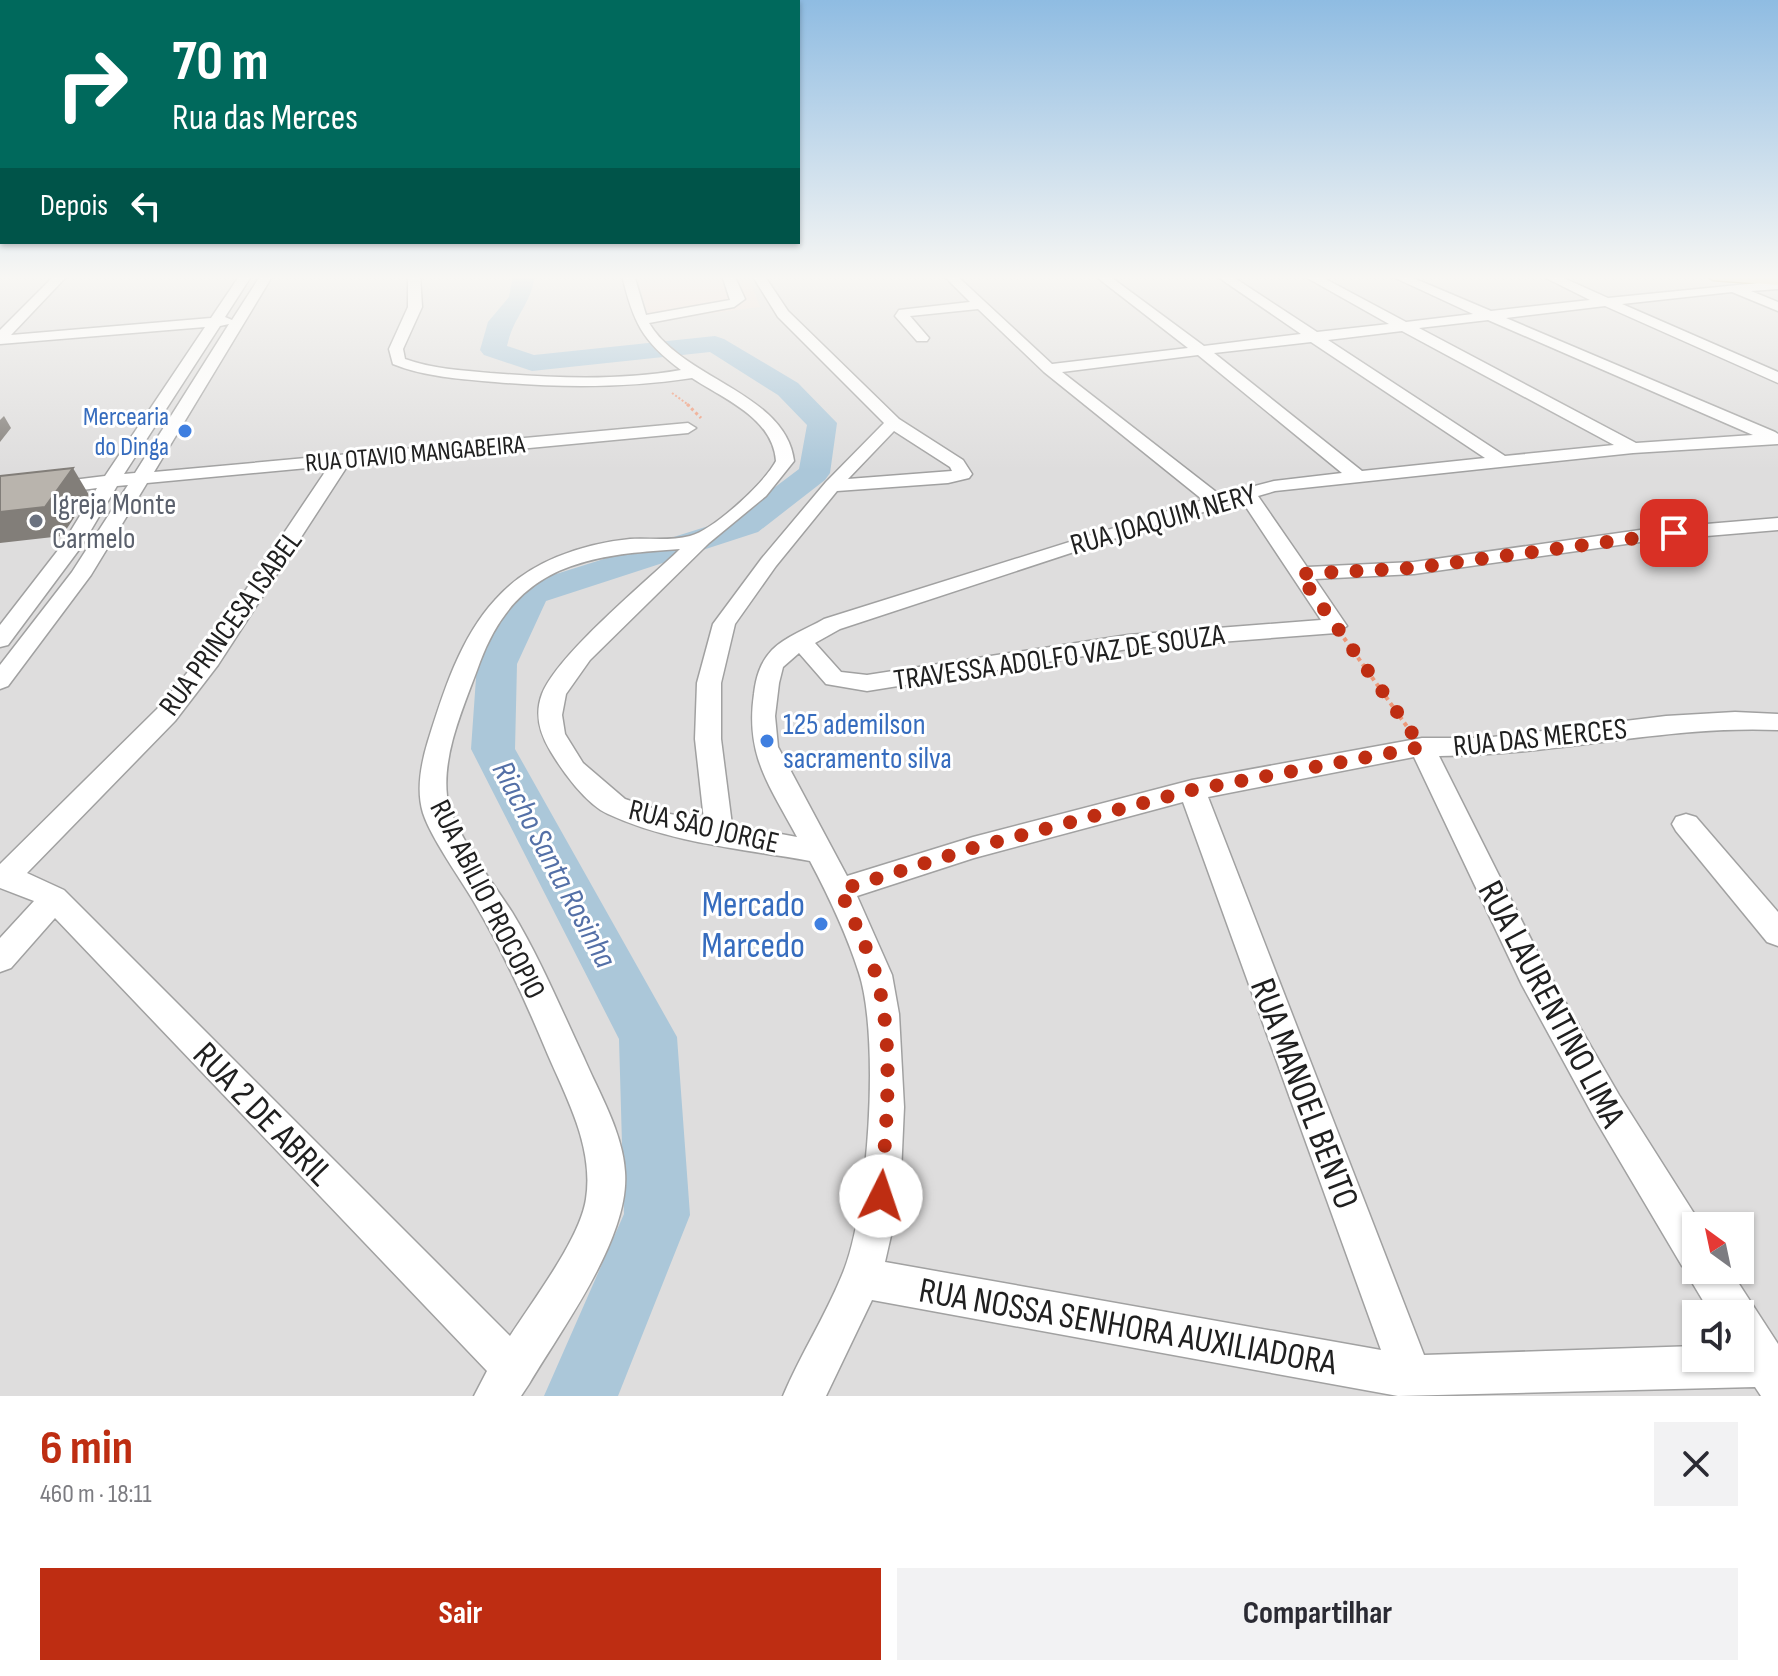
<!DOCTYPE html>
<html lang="pt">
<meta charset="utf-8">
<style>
:root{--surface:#fff;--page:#f2f2f3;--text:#2b2b33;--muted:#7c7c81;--accent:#be2d12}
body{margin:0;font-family:"Sofia Sans Condensed",sans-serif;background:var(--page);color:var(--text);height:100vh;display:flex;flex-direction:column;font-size:30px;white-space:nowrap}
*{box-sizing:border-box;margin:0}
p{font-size:26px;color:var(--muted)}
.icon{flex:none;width:44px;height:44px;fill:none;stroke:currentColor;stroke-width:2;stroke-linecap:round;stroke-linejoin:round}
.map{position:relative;height:1396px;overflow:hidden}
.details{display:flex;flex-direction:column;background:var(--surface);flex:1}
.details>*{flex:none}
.top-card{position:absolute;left:0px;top:0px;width:800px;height:244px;box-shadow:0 2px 6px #0004;background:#00695c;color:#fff;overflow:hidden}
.needle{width:52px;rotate:327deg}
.buttons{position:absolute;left:1682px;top:1212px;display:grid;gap:16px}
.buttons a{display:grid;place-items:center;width:72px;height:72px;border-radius:0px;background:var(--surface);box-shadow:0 2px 6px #0004;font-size:40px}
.pin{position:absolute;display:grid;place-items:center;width:68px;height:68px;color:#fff;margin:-34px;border-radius:16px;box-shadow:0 4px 12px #0006}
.me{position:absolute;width:88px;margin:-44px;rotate:4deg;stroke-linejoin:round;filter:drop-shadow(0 0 6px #0008)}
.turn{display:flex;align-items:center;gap:28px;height:168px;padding:0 40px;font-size:36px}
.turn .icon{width:104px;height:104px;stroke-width:2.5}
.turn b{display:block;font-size:56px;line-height:68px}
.then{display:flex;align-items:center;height:76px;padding:0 40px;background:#0003;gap:16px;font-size:30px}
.round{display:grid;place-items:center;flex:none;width:84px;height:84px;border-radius:0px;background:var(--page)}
.headline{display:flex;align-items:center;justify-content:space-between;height:136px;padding:0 40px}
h1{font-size:48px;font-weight:700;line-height:60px;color:var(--accent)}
.action{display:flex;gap:16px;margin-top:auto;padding:16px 40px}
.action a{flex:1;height:92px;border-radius:0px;background:var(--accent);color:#fff;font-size:32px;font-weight:700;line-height:92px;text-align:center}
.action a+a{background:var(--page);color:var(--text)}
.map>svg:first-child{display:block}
.residential{fill:#dedddd;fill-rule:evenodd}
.commercial{fill:#eedcd8}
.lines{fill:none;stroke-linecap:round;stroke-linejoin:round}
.river{fill:#abc7d9;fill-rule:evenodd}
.minor-casing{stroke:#a1a1a1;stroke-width:3}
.major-casing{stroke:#8e780d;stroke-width:3}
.path-far2{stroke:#ee9879;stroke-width:2;stroke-dasharray:2 2;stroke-linecap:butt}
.path-far1{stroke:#ee9879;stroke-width:3;stroke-dasharray:3 3;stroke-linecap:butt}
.path{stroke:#ee9879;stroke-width:4;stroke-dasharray:4 4;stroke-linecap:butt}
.minor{fill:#fff;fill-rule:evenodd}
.major{fill:#f4dfa7;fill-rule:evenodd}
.shaded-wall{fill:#827e79}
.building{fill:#b9b4ad;stroke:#827e79;stroke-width:2}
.route{stroke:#be2d12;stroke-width:14;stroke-dasharray:0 25.2}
.shop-dot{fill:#3f7fe0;stroke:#fff;stroke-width:3}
.worship-dot{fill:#6b7280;stroke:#fff;stroke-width:3}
.labels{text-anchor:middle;stroke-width:6;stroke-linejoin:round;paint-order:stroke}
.far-shop-label{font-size:26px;fill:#366cbe;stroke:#fff;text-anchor:end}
.far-street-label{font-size:26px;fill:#202020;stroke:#fff}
.worship-label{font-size:30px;fill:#5b616d;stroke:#fff;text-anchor:start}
.street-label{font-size:30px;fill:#202020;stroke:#fff}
.shop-label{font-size:30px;fill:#366cbe;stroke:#fff;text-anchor:start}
.water-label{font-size:32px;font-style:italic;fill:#5470a7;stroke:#fff}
.near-shop-label{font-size:36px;fill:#366cbe;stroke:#fff;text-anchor:end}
.near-street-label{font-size:36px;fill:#202020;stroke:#fff}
</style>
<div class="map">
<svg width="1778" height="1396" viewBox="0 0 1778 1396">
<rect width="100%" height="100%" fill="#efeee7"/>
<path class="residential" d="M0 275H1778V1396H0ZM1696 1226H1740V1270H1696ZM1696 1314H1740V1358H1696Z"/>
<path class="commercial" d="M636 275H748L760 307 650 321Z"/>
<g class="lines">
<path class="river" d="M513 275H535C530 307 514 315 507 346L534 355 715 336 724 339 798 383 837 423 830 473 825 480 758 532 546 601 517 664 515 749 677 1037 690 1215 618 1396H544L624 1214 619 1039 471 749 477 664 518 586 734 518 799 469 807 425 778 395 710 352 532 371 484 355 480 350 488 322 509 297Z"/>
<g class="minor-casing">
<g id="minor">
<path d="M55 275H68L11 335 211 318 240 275H252L225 317 232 320 261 275H273L154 472 688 423 696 428 688 433 348 465 218 665 175 721 27 873 64 890 510 1336C533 1300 580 1239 586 1199 594 1148 567 1099 548 1055 526 1002 503 951 474 902 460 878 431 838 423 813 416 790 421 764 428 741 443 693 460 638 495 600 528 562 581 544 630 539 649 538 671 541 690 536 714 530 765 482 776 461 773 418 724 399 692 378 626 388 562 388 495 382 461 379 425 377 393 364L389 349 408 307V275H420L422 307 403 349 405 359C432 369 462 370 490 373 554 378 618 381 681 370 642 341 633 322 622 275H634L646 315 730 300 722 275H734L745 299 734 307 649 323C682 379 786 393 794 461L766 496 709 543 590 660 566 694 562 715 565 734 583 763 625 799 670 814 704 820 695 739 697 683 713 624 762 558 826 482 884 423 778 317 752 275H764L788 311 899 419 963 460 972 474 969 478 948 483 837 491 776 566 735 624 721 683V739L732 825 797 837C770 786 745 756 754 694 756 677 760 663 772 650 786 636 807 629 824 619L1203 500 1044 372 978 309 910 316 929 338 927 341H917L895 316 899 310 970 302 943 275H956L1052 364 1188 348 1094 275H1108L1204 346 1301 334 1215 275H1230L1317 332 1389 324 1302 275H1318L1406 322 1473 314 1389 275H1406L1491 311 1590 300 1540 275H1557L1608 298 1778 281V289L1751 291 1778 302V311L1732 292 1622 304 1778 372V383L1605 306 1506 318 1775 432 1778 434V444L1633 453 1275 491 1258 496 1307 567 1414 562 1647 529 1778 518V530L1647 541 1414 574 1315 579 1347 626 1336 633 1128 649 867 691 826 684 799 653 783 667 779 683 775 716 778 747 847 876 973 837 1192 780 1422 738H1484L1666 716 1735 712 1778 714V730C1664 725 1553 756 1439 756L1544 965 1619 1095 1702 1226H1696V1270H1730L1778 1344V1396H1761L1755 1387 1398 1396 872 1300 826 1396H783C800 1355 825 1317 842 1275 869 1213 880 1037 859 973 847 935 829 897 810 861 744 849 670 843 608 814 586 804 563 772 551 752 540 734 534 715 542 694 558 654 646 582 680 549 587 555 517 564 480 662 465 704 442 752 447 796 450 827 494 884 512 912 540 958 561 1009 584 1058 599 1093 623 1133 625 1172 630 1238 562 1328 529 1384L521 1396H474L487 1371 55 918 11 968 0 972V938L34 901 0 888V864L157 709 202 655 329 466 147 483 91 575 8 686 0 689V665L72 572 128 485 117 486 81 547 8 645 0 647V625L62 545 97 488 0 501V489L105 476 205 327 0 344V330ZM1488 320 1753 435 1636 443 1419 328ZM229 324 135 473 124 474 220 326ZM1402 331 1614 445 1505 456 1328 340ZM1311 342 1485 458 1362 471 1214 353ZM1198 355 1342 473 1274 481 1220 495 1062 372ZM894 431 950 467 952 471 848 479ZM1242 501 1321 620 1128 635 867 675 841 672 815 643 840 629 1147 528ZM1414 757 1522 985 1595 1119 1682 1266 1688 1268 1693 1284 1711 1314H1740V1358H1696V1346L1424 1355 1208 797ZM1183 802 1381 1350 885 1262 900 1196 904 1107 899 1014 892 975 857 896 974 858Z"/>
<path d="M1686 814 1696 817 1778 912V946L1767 942 1676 831 1672 824 1676 817Z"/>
</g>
</g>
<g class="major-casing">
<path id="major" d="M1705 275H1778V285L1713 280Z"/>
</g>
<path class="path-far2" d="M672 393 690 406"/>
<path class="path-far1" d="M687 404 701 418"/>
<path class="path" d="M1344 638 1408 728"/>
<use href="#minor" class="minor"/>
<use href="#major" class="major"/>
</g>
<g class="shaded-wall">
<path d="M4 416 11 428 0 442V420Z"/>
<path d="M73 468 89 495 62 536 0 543V512Z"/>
</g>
<path class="building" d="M73 468 45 507 0 512V476Z"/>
<linearGradient id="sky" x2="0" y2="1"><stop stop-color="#8fbce2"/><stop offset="0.59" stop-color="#f8f7f4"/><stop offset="1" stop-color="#f8f7f4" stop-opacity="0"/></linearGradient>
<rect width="1778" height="470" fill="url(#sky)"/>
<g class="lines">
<path class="route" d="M881 1196C886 1129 895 1040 876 975 867 946 852 918 840 890L973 848 1192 790 1422 747 1299 574 1414 568 1674 533"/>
</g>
<g class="shop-dot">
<circle cx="185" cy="431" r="8"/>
<circle cx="767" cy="741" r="8"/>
<circle cx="821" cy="924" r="8"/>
</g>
<circle class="worship-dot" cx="36" cy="521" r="8"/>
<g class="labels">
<g class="far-shop-label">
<text x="169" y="425">Mercearia<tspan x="169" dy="30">do Dinga</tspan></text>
</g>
<g class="far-street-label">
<text transform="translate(415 453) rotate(-5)" y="9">RUA OTAVIO MANGABEIRA</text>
</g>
<g class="worship-label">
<text x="52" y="514">Igreja Monte<tspan x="52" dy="34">Carmelo</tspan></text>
</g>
<g class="street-label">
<text transform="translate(1163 519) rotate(-16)" y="10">RUA JOAQUIM NERY</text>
<text transform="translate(230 623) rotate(-54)" y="10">RUA PRINCESA ISABEL</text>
<text transform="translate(1059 657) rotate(-8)" y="10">TRAVESSA ADOLFO VAZ DE SOUZA</text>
<text transform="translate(1540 737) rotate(-6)" y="10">RUA DAS MERCES</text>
<text transform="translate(704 826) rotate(13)" y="10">RUA SÃO JORGE</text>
<text transform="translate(488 899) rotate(63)" y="10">RUA ABILIO PROCOPIO</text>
</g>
<g class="shop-label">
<text x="783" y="734">125 ademilson<tspan x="783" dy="34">sacramento silva</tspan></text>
</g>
<g class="water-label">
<text transform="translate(555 864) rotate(62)" y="11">Riacho Santa Rosinha</text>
</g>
<g class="near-shop-label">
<text x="805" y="916">Mercado<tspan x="805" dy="41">Marcedo</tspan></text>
</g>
<g class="near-street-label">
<text transform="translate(1553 1003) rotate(62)" y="13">RUA LAURENTINO LIMA</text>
<text transform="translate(1306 1093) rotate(69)" y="13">RUA MANOEL BENTO</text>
<text transform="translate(264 1113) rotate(46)" y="13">RUA 2 DE ABRIL</text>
<text transform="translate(1128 1325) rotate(10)" y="13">RUA NOSSA SENHORA AUXILIADORA</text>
</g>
</g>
</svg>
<div class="buttons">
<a><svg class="needle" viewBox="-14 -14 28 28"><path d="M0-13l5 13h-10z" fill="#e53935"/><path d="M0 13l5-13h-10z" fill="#7c7c81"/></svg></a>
<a><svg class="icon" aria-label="sound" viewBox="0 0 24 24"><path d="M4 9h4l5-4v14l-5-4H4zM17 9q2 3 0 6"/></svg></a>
</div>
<div class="pin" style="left:1674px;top:533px;background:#d93025"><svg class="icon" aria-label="arrive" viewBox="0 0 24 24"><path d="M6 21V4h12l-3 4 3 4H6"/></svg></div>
<svg class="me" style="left:881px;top:1196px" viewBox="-20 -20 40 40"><circle r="19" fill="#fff"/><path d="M0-13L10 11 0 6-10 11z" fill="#be2d12"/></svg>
<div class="top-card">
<div class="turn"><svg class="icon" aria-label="right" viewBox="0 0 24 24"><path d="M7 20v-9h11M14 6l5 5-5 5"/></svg><div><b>70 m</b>Rua das Merces</div></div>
<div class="then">Depois<svg class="icon" aria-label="left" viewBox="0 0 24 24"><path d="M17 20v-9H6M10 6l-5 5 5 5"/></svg></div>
</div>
</div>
<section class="details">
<div class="headline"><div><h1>6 min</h1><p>460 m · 18:11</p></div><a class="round"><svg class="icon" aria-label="close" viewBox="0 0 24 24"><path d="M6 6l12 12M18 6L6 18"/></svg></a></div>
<div class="action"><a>Sair</a><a>Compartilhar</a></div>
</section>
